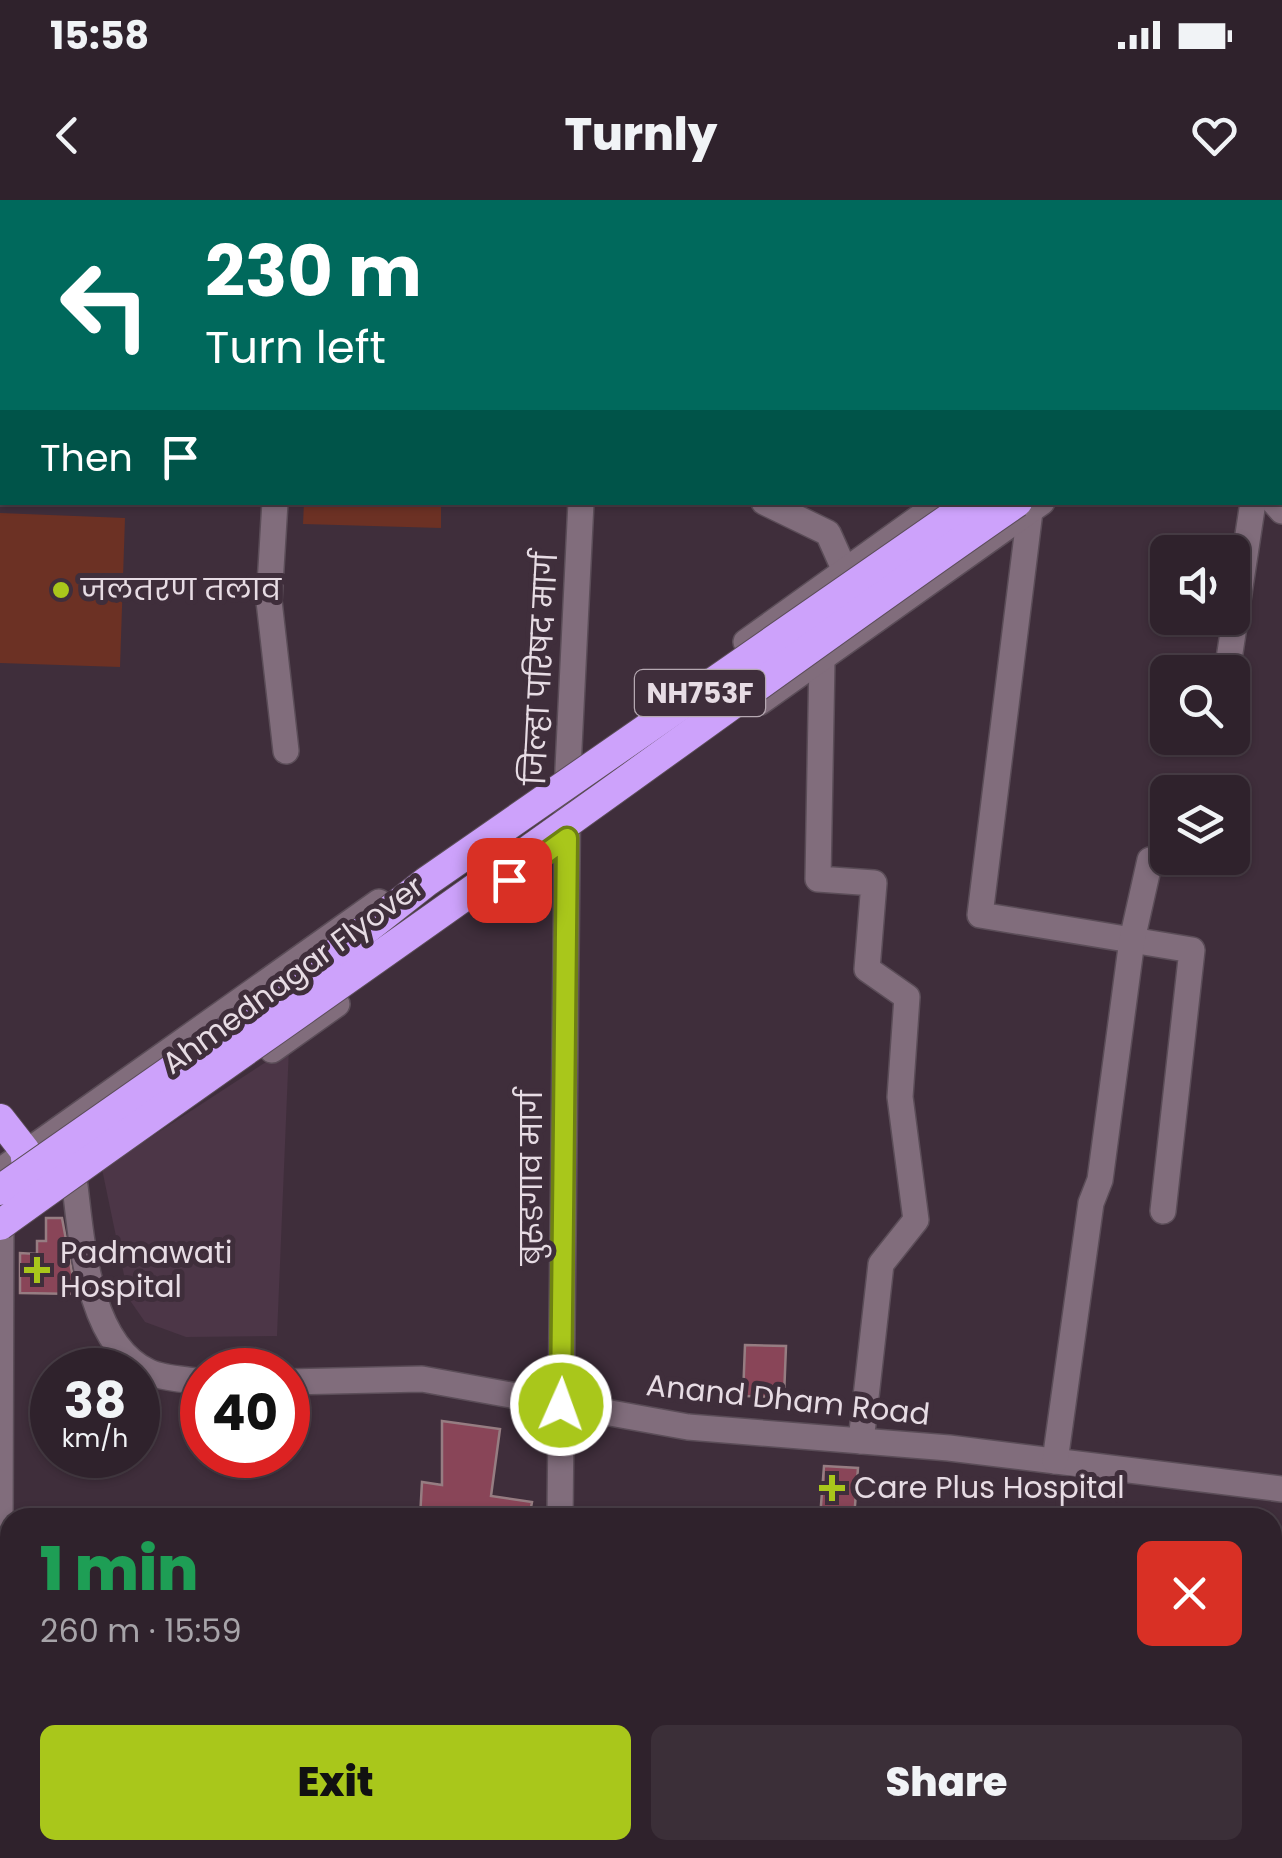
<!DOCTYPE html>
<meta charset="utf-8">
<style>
:root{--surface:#2f222c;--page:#3b2f38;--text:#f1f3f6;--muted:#a7a4a9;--line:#4a3f48;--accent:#a9c71b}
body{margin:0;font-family:Poppins,"Noto Sans Devanagari",sans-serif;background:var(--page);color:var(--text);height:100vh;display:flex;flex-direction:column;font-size:38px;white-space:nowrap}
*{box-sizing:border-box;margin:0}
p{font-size:32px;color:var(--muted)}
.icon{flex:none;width:55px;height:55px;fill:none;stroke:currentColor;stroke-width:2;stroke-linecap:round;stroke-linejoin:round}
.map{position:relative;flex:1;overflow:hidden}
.details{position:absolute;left:0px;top:1308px;width:1282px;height:352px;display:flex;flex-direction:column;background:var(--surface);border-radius:30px 30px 0 0;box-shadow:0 2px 8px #0004,0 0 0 2px var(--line)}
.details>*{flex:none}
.hud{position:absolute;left:0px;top:0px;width:1282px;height:305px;box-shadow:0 2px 8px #0004,0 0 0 2px var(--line);background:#00695c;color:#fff;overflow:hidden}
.fabs{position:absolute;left:1150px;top:335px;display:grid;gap:20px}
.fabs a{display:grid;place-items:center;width:100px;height:100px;border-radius:15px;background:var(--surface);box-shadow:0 2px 8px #0004,0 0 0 2px var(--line);font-size:50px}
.speed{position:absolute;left:30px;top:1148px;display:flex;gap:20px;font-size:50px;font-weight:700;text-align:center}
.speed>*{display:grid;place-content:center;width:130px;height:130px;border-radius:50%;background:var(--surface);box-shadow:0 2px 8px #0004,0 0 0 2px var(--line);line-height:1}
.speed small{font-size:25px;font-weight:400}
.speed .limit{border:15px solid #d22;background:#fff;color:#111}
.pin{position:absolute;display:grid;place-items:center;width:85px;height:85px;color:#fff;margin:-42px;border-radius:20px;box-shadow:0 5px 15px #0006}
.me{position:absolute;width:110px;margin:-55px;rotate:2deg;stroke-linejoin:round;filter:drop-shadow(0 0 8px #0008)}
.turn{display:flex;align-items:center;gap:35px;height:210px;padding:0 40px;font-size:45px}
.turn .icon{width:130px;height:130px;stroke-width:2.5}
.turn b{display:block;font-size:70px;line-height:85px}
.then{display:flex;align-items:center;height:95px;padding:0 40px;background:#0003;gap:20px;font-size:38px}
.round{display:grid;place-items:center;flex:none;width:105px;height:105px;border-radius:15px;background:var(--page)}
.overview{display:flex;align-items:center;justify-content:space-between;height:170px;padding:0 40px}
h1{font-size:60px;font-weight:800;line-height:75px;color:#1e9e55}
.primary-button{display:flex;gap:20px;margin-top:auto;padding:20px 40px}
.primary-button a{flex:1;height:115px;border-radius:15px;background:var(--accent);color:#111;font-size:40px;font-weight:800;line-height:115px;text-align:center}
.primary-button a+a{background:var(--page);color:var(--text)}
.status{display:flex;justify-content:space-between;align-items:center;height:70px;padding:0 50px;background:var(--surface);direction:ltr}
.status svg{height:28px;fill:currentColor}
header{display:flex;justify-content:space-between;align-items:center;height:130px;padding:0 40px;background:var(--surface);font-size:45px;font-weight:800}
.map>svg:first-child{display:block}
.built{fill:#4c3647}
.green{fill:#6c3124}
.building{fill:#894558;stroke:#967d82;stroke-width:2.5}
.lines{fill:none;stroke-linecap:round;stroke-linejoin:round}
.minor-casing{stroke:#5b4d58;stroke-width:28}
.highway-casing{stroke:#5b4d58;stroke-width:32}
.minor{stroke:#816d7c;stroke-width:25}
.highway{stroke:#cda2fb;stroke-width:30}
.highway-bridge-casing{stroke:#5b4d58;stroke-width:32;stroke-linecap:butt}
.highway-bridge{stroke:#cda2fb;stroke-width:30}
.route-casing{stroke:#6e8112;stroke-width:25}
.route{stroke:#a9c71b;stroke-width:18}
.poi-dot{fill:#a9c71b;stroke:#3f2e3b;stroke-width:4}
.labels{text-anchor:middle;stroke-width:10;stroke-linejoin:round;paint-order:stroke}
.shield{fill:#3f2e3b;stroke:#b5a8b1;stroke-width:2.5}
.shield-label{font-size:28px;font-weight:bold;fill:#e7dce4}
.poi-label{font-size:30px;fill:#e7dce4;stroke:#3f2e3b;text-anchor:start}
.street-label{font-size:30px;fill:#e7dce4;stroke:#3f2e3b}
</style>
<div class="status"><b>15:58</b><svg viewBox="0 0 49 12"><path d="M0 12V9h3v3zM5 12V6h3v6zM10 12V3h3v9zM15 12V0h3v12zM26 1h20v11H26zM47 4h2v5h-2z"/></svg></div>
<header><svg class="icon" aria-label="back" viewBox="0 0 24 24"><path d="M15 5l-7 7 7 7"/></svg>Turnly<svg class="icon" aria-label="heart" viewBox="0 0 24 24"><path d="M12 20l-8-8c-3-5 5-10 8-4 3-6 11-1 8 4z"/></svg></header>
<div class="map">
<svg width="1282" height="1658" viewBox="0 0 1282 1658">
<rect width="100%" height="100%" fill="#3f2e3b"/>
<path class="built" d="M289 847 277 1136 186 1137 145 1122 129 1099 102 969Z"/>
<g class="green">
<path d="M0 0H460L2 2V86Z"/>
<path d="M304 303H441V328L303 324Z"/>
<path d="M0 313 125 318 120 467 0 463Z"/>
</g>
<g class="building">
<path d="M46 1018H62L76 1094 20 1093V1053L37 1054V1041H46Z"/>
<path d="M745 1145 786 1146 784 1197 743 1196Z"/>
<path d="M442 1221 500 1229 491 1296 532 1302 529 1318H420L422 1282 442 1285Z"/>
<path d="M824 1266 858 1268 854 1318H820Z"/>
</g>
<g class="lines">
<g class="minor-casing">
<g id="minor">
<path d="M1052 0 1054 2"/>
<path d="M596 2V0"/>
<path d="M1280 60 1282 59"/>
<path d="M0 288H2"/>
<path d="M275 302 269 401 286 551"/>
<path d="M764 302 828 333 845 371"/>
<path d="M1274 302 1282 311"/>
<path d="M1030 311 980 715 1192 750 1163 1011"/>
<path d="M746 442 941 302"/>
<path d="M822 459 818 679 874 683 867 769 907 797 900 897 916 1020 881 1064 861 1241"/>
<path d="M1227 472 1253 302"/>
<path d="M760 502 1042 302"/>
<path d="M272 850 337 804"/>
<path d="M0 971 379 702"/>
<path d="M75 986C82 1044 89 1145 149 1172 164 1179 186 1179 202 1182"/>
<path d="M288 1182 422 1179 688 1227 949 1248 1282 1289"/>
<path d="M1055 1261 1091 1003 1100 980 1132 740 1150 660"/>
<path d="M560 1318 568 568 581 302"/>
<path d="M0 1334 1 1006"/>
<path d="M0 1476H10"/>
<path d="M0 1630 10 1640"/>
<path d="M18 1650 24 1658"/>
<path d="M630 1650 632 1658"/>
<path d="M1116 1650 1117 1658"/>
<path d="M407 1658 408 1650"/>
<path d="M861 1658V1650"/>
<path d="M993 1658 994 1650"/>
</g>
</g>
<g class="highway-casing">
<g id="highway">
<path d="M1280 91 1282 89"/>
<path d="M1280 124 1282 123"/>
<path d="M0 919 25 951 31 992"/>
</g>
</g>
<use href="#minor" class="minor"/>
<use href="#highway" class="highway"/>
<g class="highway-bridge-casing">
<g id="highway-bridge">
<path d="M0 990 309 774 426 682 973 302"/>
<path d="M0 1025C190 888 383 755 574 618 721 513 868 405 1017 302"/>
</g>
</g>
<use href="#highway-bridge" class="highway-bridge"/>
</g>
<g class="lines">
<g class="route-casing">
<path id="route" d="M509 680 567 638 561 1205"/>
</g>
<use href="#route" class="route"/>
</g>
<g class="poi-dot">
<circle cx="61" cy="390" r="10"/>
<path d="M32 1055h10v10h10v10h-10v10h-10v-10h-10v-10h10z"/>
<path d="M827 1273h10v10h10v10h-10v10h-10v-10h-10v-10h10z"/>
</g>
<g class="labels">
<rect class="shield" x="635" y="470" width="130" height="46" rx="8"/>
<g class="shield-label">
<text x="700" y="503">NH753F</text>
</g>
<g class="poi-label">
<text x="81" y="400">जलतरण तलाव</text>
<text x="60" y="1063">Padmawati<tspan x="60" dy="34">Hospital</tspan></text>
<text x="854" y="1298">Care Plus Hospital</text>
</g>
<g class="street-label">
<text transform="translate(541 469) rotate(-87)" y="10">जिल्हा परिषद मार्ग</text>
<text transform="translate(293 775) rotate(-36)" y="10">Ahmednagar Flyover</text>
<text transform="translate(532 978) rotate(-90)" y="10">बुरूडगाव मार्ग</text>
<text transform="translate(788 1200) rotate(6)" y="10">Anand Dham Road</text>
</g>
</g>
</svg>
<div class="fabs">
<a><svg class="icon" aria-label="sound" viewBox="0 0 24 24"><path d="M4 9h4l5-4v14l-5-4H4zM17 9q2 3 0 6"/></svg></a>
<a><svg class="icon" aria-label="search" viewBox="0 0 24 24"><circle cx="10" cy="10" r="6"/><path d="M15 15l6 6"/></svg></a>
<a><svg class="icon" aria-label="layers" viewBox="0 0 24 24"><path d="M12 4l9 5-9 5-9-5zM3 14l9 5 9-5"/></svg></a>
</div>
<div class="speed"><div>38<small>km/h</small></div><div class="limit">40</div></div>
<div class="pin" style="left:509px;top:680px;background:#d93025"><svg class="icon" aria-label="arrive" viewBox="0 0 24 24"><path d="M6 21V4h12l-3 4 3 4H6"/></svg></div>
<svg class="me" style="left:561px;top:1205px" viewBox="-20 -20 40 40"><circle r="17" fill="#a9c71b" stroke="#fff" stroke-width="3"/><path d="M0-11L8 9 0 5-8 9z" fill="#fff"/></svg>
<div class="hud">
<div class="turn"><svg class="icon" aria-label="left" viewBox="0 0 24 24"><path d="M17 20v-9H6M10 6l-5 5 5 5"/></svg><div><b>230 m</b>Turn left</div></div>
<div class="then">Then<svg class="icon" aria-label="arrive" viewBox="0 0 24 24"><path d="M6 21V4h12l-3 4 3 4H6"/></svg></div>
</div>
<section class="details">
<div class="overview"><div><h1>1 min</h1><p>260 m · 15:59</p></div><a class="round" style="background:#d93025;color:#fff"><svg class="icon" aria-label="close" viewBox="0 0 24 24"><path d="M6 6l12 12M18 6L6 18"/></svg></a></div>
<div class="primary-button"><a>Exit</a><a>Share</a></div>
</section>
</div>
